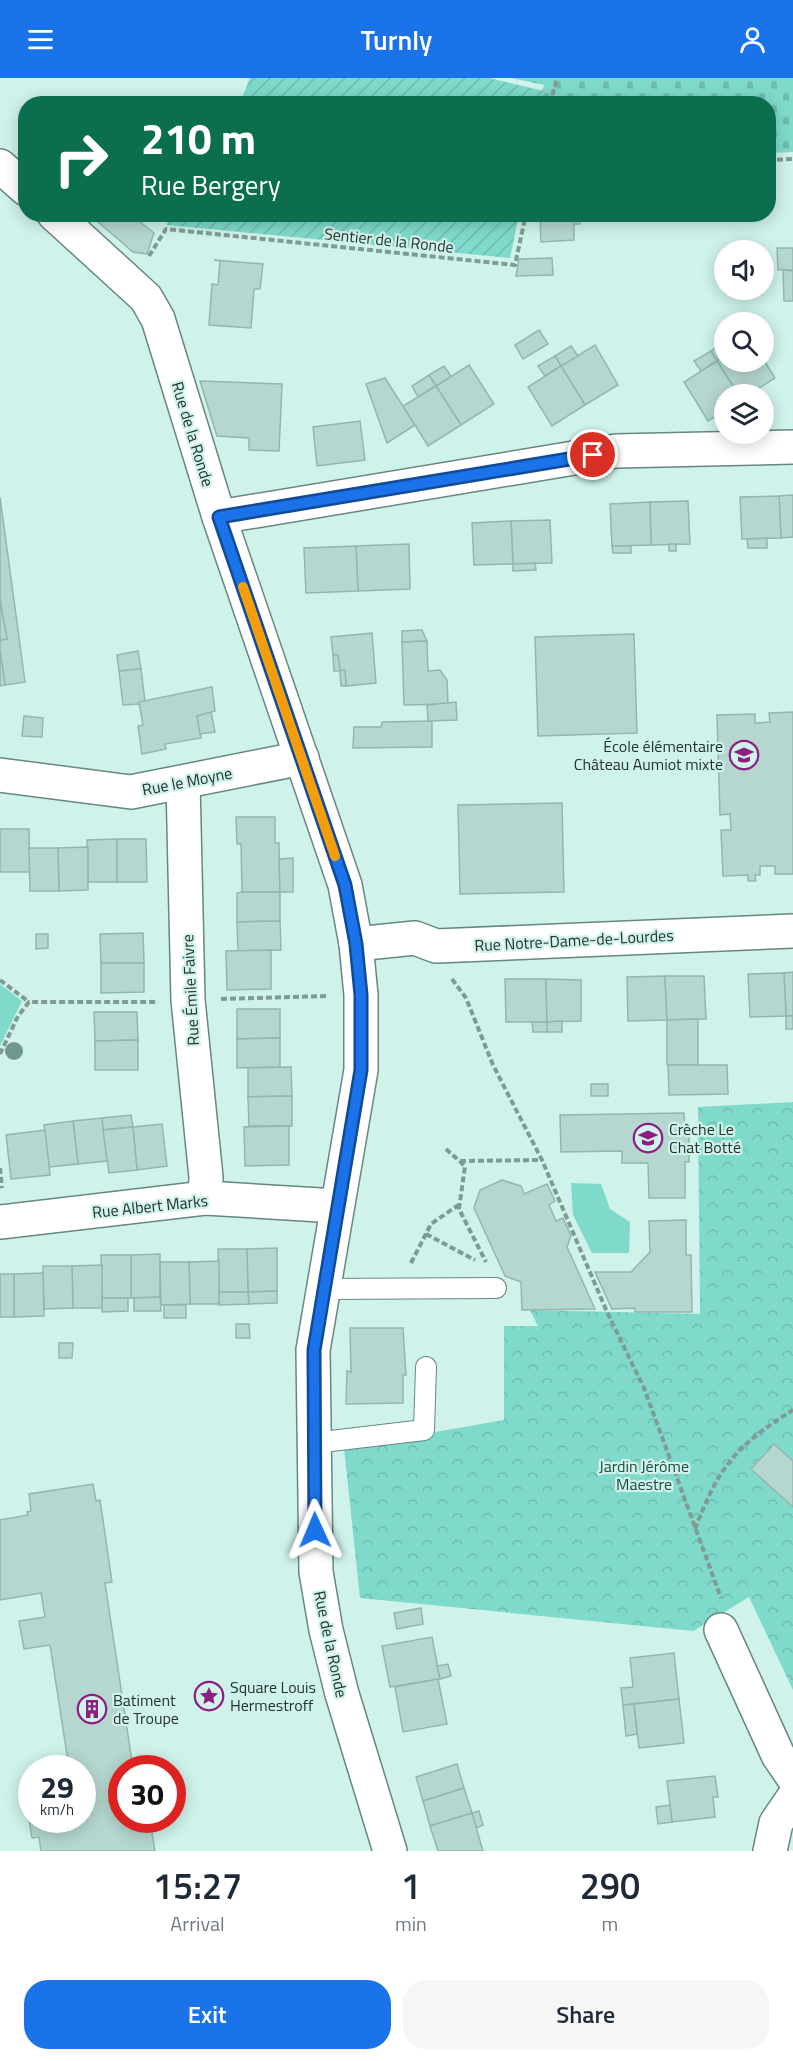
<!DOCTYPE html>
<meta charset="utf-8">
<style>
:root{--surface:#fff;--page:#f6f6f7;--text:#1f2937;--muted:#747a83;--accent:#1a73e8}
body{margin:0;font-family:"Titillium Web",sans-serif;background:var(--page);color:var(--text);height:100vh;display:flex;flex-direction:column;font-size:22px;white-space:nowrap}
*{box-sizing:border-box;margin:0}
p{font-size:20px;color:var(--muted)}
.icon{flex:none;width:33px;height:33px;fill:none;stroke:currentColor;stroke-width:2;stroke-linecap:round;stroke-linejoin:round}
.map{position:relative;height:1773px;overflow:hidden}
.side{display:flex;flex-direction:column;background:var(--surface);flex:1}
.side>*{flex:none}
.top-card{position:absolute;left:18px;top:18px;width:758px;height:126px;border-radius:24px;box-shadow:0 3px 15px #0003;background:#0b6e4f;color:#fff;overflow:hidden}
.controls{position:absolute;left:714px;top:162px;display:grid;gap:12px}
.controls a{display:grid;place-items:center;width:60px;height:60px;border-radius:50%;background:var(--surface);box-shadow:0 3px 15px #0003;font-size:30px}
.speed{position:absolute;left:18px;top:1677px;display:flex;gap:12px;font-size:30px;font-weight:700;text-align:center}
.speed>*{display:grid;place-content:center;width:78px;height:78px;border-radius:50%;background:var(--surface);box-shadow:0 3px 15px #0003;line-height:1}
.speed small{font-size:15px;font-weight:400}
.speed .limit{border:9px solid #d22;background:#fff;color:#111}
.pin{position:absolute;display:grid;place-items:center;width:51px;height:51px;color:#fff;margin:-26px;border:3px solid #fff;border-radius:50%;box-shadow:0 2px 6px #0007}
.me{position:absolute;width:66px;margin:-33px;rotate:359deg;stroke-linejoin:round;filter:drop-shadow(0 0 4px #0008)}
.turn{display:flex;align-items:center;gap:21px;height:126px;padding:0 24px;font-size:27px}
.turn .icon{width:78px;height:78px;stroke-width:2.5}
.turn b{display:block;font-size:42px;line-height:51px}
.eta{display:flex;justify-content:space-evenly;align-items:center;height:102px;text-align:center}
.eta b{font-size:36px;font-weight:600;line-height:42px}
.cta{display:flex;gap:12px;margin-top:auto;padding:12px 24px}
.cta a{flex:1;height:69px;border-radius:24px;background:var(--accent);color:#fff;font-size:24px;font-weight:600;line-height:69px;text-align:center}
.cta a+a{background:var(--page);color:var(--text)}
header{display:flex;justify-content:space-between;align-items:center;height:78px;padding:0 24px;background:var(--accent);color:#fff;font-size:27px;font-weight:600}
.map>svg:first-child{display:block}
.grass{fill:#7fdacb}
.cemetery{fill:url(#cemetery-stones)}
.park{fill:url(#park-crowns)}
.garden{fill:url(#garden-furrows)}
.building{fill:#b5d7d0;stroke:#95b6b0;stroke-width:1.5}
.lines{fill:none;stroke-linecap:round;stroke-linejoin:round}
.lane-casing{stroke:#678781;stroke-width:22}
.street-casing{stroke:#678781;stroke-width:36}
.path{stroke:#809a94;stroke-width:4;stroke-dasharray:6 3;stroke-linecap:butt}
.lane{stroke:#fff;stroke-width:20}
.street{stroke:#fff;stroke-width:33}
.tree{fill:#709790}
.route-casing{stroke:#114b97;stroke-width:15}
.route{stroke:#1a73e8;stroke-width:10}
.slow{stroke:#f59e0b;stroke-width:10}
.labels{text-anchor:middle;stroke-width:4.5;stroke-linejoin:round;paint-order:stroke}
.street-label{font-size:16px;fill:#253330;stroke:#cff2eb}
.poi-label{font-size:16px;fill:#253330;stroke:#cff2eb;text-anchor:start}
.park-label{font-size:16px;fill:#224c45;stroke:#cff2eb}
</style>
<header><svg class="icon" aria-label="menu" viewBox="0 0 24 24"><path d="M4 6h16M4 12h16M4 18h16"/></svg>Turnly<svg class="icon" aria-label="person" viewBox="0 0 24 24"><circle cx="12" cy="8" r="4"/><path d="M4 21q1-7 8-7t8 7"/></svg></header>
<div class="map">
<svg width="793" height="1773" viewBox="0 0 793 1773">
<defs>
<pattern id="cemetery-stones" width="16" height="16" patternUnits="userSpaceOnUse" patternTransform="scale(1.5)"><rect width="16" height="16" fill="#7fdacb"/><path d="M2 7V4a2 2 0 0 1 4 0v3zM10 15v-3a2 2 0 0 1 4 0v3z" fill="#6ebcaf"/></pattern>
<pattern id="park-crowns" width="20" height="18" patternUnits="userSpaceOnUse" patternTransform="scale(1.5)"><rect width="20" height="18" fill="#7fdacb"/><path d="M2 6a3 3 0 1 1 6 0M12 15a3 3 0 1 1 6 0" fill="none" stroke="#6ebcaf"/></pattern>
<pattern id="garden-furrows" width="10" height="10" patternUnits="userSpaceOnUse" patternTransform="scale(1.5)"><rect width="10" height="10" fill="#7fdacb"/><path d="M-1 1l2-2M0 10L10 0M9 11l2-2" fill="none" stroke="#6ebcaf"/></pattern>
</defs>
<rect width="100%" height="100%" fill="#cff2eb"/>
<g class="grass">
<path d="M0 906 22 923 0 968Z"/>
<path d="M571 1105 601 1106 610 1131 630 1144 629 1175H592L573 1137Z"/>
</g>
<path class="cemetery" d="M511 0H793V74L768 75V26L538 25 544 7Z"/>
<path class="park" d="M793 1024V1612L749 1519 693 1553 360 1520 344 1370 504 1342V1248H538L530 1232 700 1236 698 1029Z"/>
<g class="garden">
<path d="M250 0H489L544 13 541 26 240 25Z"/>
<path d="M169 136H519V137L510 180 167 147Z"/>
</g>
<g class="building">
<path d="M43 22 72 25 43 26Z"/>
<path d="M89 136H105L98 144Z"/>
<path d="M105 136H130L154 155 147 176 133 174 98 144Z"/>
<path d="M540 136H579L580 146H574V162L541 164Z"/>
<path d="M777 170H793V192H778Z"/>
<path d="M552 180 553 197 516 198 519 181Z"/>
<path d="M214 182 263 186 260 211H254L251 250 209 247 212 206 218 207 220 183Z"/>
<path d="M783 192 793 193V223H784Z"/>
<path d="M539 252 548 266 523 281 515 267Z"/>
<path d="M724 264V278L717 283 711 273Z"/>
<path d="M595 267 618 307 585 327 561 288Z"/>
<path d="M571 268 578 278 561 288 555 278Z"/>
<path d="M711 273 717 283 701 293 694 283Z"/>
<path d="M555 278 561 288 545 298 538 288Z"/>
<path d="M724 278V284L764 282 775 300 750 316H738L717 283Z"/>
<path d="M717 283 738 316H724V333L708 343 684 304Z"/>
<path d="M469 287 494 326 461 347 436 308Z"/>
<path d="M444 288 451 298 436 308 429 297Z"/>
<path d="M561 288 585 327 552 348 528 309Z"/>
<path d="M429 297 436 308 418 319 412 308Z"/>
<path d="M385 300 415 347 387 365 366 306Z"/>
<path d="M200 303 282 306 279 373 249 372V360L217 358Z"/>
<path d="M436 308 461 347 428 368 403 328Z"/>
<path d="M360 343 365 382 317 388 313 349Z"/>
<path d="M793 417V459L781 460 779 418Z"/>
<path d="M779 418 781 460 742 461 740 419Z"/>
<path d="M0 419 25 604 5 607 0 573V562L7 561 0 522Z"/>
<path d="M688 423 690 466 651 467 650 424Z"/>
<path d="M650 424 651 467 612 468 610 426Z"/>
<path d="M550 442 552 485 513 486 511 443Z"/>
<path d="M511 443 513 486 474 487 472 445Z"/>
<path d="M767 460V470H748L747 461Z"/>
<path d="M409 466 410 511 358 513 356 468Z"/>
<rect x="669" y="466" width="7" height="7"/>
<path d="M356 468 358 513 306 515 304 470Z"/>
<path d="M612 468H631V475H613Z"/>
<path d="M535 485 536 492 513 493V486Z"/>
<path d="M0 522 7 561 0 562Z"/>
<path d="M422 552 427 563 402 564V553Z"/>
<path d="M372 555 376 605 346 608 345 592 340 593 338 577H333L331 559Z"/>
<path d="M634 556 637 655 538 658 535 559Z"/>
<path d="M427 563 428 593 440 592 447 602 448 626 404 627 402 564Z"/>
<path d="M0 573 5 607 0 608Z"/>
<path d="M138 573 141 591 119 593 117 577Z"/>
<path d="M333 577H338L340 593H334Z"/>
<path d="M141 591 145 623 140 626 123 627 119 593Z"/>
<path d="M345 592 346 608H341L340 593Z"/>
<path d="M212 609 215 633 197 638 201 660 165 666 166 671 142 676 138 648 143 647 139 624Z"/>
<path d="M456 624 457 642 428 643 427 627Z"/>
<path d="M211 634 215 654 200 656 197 638Z"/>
<path d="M793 634V796H775V788H760V797H755L756 803H748V797L723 798 721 752H731L730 736 720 737 717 637 755 636V645L770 644 769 635Z"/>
<path d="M24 638 43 640 42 659 22 658Z"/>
<path d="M432 643V669L353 670 354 649H381L382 644Z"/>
<path d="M562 725 564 814 460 816 458 727Z"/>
<path d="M236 739H275V765H279L280 814H242L241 766H237Z"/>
<path d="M0 751H29L30 794H0Z"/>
<path d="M117 761H146L147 804H117Z"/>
<path d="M117 761V804H88L87 762Z"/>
<path d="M88 769V812L59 813 58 770Z"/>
<path d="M29 770H58L59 813H30Z"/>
<path d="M293 780V814H280L279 781Z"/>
<path d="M242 814H280V843L237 844V815Z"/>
<path d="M280 843 281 872 238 873 237 844Z"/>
<path d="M143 855 144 885H101L100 856Z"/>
<path d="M36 856H48V870L36 871Z"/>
<path d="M271 872V911L227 912 226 873Z"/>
<path d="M101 885H144V914L101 915Z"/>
<path d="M793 894V938H786L784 895Z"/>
<path d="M784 895 786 938 750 939 748 896Z"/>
<path d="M665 898 667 942 628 943 627 899Z"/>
<path d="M665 898H704L706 941 667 942Z"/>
<path d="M505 901H546L547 944H506Z"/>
<path d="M546 901 581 902V943L547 944Z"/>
<path d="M237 931H280V960L237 961Z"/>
<path d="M94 934H137L138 962 95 963Z"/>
<rect x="786" y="938" width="7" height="13"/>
<path d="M698 941V987H667V942Z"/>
<path d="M562 943V954H547V944Z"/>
<path d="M532 944H547V954H533Z"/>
<path d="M280 960V989L237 990V961Z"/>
<path d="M138 962V992H95V963Z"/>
<path d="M668 987H727L728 1016 669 1017Z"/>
<path d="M291 989 292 1018 248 1019V990Z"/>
<rect x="591" y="1006" width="17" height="12"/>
<path d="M292 1018V1048H249L248 1019Z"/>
<path d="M684 1035 685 1058H689V1084H685V1120H649L648 1085H622V1073L561 1074 560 1037Z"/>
<path d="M131 1037 133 1049 103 1052 102 1040Z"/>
<path d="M102 1040 107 1083 78 1086 73 1043Z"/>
<path d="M73 1043 78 1086 49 1089 44 1047Z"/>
<path d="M162 1046 167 1088 137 1092 133 1049Z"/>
<path d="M289 1048V1087L245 1088 244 1049Z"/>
<path d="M133 1049 137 1092 109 1095 103 1052Z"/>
<path d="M45 1052 50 1097 11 1101 6 1057Z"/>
<path d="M502 1102 521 1108 524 1116 547 1106 555 1123 549 1127 556 1143 563 1140 571 1158 567 1169 595 1231 522 1232 521 1204 505 1198 474 1130 480 1112Z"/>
<path d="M686 1142V1177H691L692 1234H635V1230L612 1231 595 1194H631L650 1174 649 1143Z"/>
<path d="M277 1170V1213L248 1214 247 1171Z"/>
<path d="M218 1171H247L248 1214H219Z"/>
<path d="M160 1176V1219L131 1220V1177Z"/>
<path d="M101 1177H131V1220H102Z"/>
<path d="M219 1183V1226H190L189 1184Z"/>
<path d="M160 1184H189L190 1226 161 1227Z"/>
<path d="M102 1187V1230H73L72 1188Z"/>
<path d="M43 1188H72L73 1230 44 1231Z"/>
<path d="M43 1195 44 1238 14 1239V1196Z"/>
<rect x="0" y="1196" width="14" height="43"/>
<path d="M277 1213V1225L249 1226 248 1214Z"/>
<path d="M219 1214H248L249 1226 219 1227Z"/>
<path d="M160 1219 161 1233H134V1220Z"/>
<path d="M102 1220H128V1233L102 1234Z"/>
<rect x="164" y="1227" width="22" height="13"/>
<path d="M236 1246H249L250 1260H236Z"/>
<path d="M350 1250H403L406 1297H403V1325L346 1326 347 1293 351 1294Z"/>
<path d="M59 1265H73L72 1280H59Z"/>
<path d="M774 1366 793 1383V1429L751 1391Z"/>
<path d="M93 1406 96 1423 100 1422 112 1504 105 1505 133 1690H122V1742H150L155 1773H41L39 1759 32 1760 27 1729 32 1728V1742H82V1690H69L50 1567 24 1571 19 1543 45 1539 41 1515 0 1522V1442L28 1437 27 1434 31 1433 29 1416Z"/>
<path d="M421 1530 423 1546 397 1551 394 1535Z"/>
<path d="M432 1559 440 1601 390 1609 382 1568Z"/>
<path d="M674 1575 679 1621 623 1627 621 1610 633 1609 630 1580Z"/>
<path d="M448 1586 451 1598 440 1601 437 1588Z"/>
<path d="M438 1601 447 1646 403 1654 395 1609Z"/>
<path d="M679 1621 684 1665 639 1670 634 1626Z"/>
<path d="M634 1626 637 1656 626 1658 623 1627Z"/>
<path d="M457 1686 464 1710 423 1723 416 1699Z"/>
<path d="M715 1698 718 1719H713L715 1739 672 1744 667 1703Z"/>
<path d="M464 1710 472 1735 430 1748 423 1723Z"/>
<path d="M670 1727 672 1744 658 1746 656 1729Z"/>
<path d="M479 1733 483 1747 476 1750 472 1735Z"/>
<path d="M472 1735 483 1773H438L430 1748Z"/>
</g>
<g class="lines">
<g class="lane-casing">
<g id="lane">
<path d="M323 1211 496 1210"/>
<path d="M314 1365 424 1352 426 1289"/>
</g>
</g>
<g class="street-casing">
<g id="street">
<path d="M0 88 26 111"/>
<path d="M54 136 146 220 158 241 219 439 345 807 356 866 361 917V992L313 1272 316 1494 326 1552 342 1616 390 1773"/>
<path d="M219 439 616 373 793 369"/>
<path d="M0 697 131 714 302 680"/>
<path d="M183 704 188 922 206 1099 205 1120"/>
<path d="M356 866 415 860 436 868 793 853"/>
<path d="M0 1144 205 1120 337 1128"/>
<path d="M721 1552 778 1677 793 1699"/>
<path d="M770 1773 776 1745 793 1720"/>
</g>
</g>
<g class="path">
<path d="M550 26 557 0"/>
<path d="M768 82 793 81"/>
<path d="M149 178 166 151 515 187 526 136"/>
<path d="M452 901 466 920 493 987 542 1082 607 1234 644 1310 721 1520"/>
<path d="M0 902 29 924"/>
<path d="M221 921 327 918"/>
<path d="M0 976 18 938 29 924H156"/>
<path d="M446 1071 465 1088 459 1131 486 1184"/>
<path d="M460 1083 542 1082"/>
<path d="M0 1090 2 1110"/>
<path d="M426 1156 475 1182"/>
<path d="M411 1185 431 1146 460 1126"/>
<path d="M695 1451C719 1388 736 1368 793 1332"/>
</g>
<use href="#lane" class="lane"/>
<use href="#street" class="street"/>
</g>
<circle class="tree" cx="14" cy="973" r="9"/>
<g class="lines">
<g class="route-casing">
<path id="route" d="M315 1452 314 1272 361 992V917L356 866 345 807 219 439 593 377"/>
</g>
<use href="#route" class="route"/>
<path class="slow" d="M243 509 335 778"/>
</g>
<defs>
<g id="school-ring" transform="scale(1.5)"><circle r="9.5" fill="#cff2eb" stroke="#8d1e82" stroke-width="1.5"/><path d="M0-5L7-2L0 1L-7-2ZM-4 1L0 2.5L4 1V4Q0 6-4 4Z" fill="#8d1e82"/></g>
<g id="sight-ring" transform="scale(1.5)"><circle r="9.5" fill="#cff2eb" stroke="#8d1e82" stroke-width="1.5"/><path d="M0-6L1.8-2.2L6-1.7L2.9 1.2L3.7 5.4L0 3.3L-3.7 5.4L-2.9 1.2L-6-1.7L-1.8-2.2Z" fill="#8d1e82"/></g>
<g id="building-ring" transform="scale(1.5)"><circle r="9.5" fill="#cff2eb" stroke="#8d1e82" stroke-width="1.5"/><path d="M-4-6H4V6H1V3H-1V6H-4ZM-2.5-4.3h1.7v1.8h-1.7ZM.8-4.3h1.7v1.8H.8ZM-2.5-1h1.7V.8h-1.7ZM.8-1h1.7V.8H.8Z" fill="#8d1e82"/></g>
</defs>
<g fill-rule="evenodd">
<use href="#school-ring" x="744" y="677"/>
<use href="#school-ring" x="648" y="1060"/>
<use href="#sight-ring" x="209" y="1618"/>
<use href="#building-ring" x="92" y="1631"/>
</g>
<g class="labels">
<g class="street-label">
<text transform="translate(389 162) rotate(6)" y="6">Sentier de la Ronde</text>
<text transform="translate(193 356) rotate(73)" y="6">Rue de la Ronde</text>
<text transform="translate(187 703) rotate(-11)" y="6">Rue le Moyne</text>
<text transform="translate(574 862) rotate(-3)" y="6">Rue Notre-Dame-de-Lourdes</text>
<text transform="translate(190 912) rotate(-93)" y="6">Rue Émile Faivre</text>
<text transform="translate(150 1128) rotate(-6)" y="6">Rue Albert Marks</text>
<text transform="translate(331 1566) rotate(78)" y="6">Rue de la Ronde</text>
</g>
<g class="poi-label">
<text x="723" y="674" text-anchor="end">École élémentaire<tspan x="723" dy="18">Château Aumiot mixte</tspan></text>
<text x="669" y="1057">Crèche Le<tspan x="669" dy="18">Chat Botté</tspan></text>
<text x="230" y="1615">Square Louis<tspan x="230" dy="18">Hermestroff</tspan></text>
<text x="113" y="1628">Batiment<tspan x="113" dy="18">de Troupe</tspan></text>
</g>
<g class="park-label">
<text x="644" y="1394">Jardin Jérôme<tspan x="644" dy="18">Maestre</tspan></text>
</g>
</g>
</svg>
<div class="controls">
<a><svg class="icon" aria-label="sound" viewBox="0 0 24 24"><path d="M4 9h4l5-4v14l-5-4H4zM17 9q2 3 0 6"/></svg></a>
<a><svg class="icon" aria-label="search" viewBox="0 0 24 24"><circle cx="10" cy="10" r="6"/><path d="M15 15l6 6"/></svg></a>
<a><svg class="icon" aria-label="layers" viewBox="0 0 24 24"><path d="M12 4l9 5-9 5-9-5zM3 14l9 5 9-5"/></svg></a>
</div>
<div class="speed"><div>29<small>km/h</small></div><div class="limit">30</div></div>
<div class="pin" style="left:593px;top:377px;background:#d93025"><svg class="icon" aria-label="arrive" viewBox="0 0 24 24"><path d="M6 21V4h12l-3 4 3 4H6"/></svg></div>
<svg class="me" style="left:315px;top:1452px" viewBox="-20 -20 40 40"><path d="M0-17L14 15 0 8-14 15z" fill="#1a73e8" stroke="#fff" stroke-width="4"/></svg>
<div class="top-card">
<div class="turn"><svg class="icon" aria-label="right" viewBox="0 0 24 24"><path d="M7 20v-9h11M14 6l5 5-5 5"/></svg><div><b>210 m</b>Rue Bergery</div></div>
</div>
</div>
<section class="side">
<div class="eta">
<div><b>15:27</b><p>Arrival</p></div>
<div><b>1</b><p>min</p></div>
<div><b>290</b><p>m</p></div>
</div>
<div class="cta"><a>Exit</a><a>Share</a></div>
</section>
